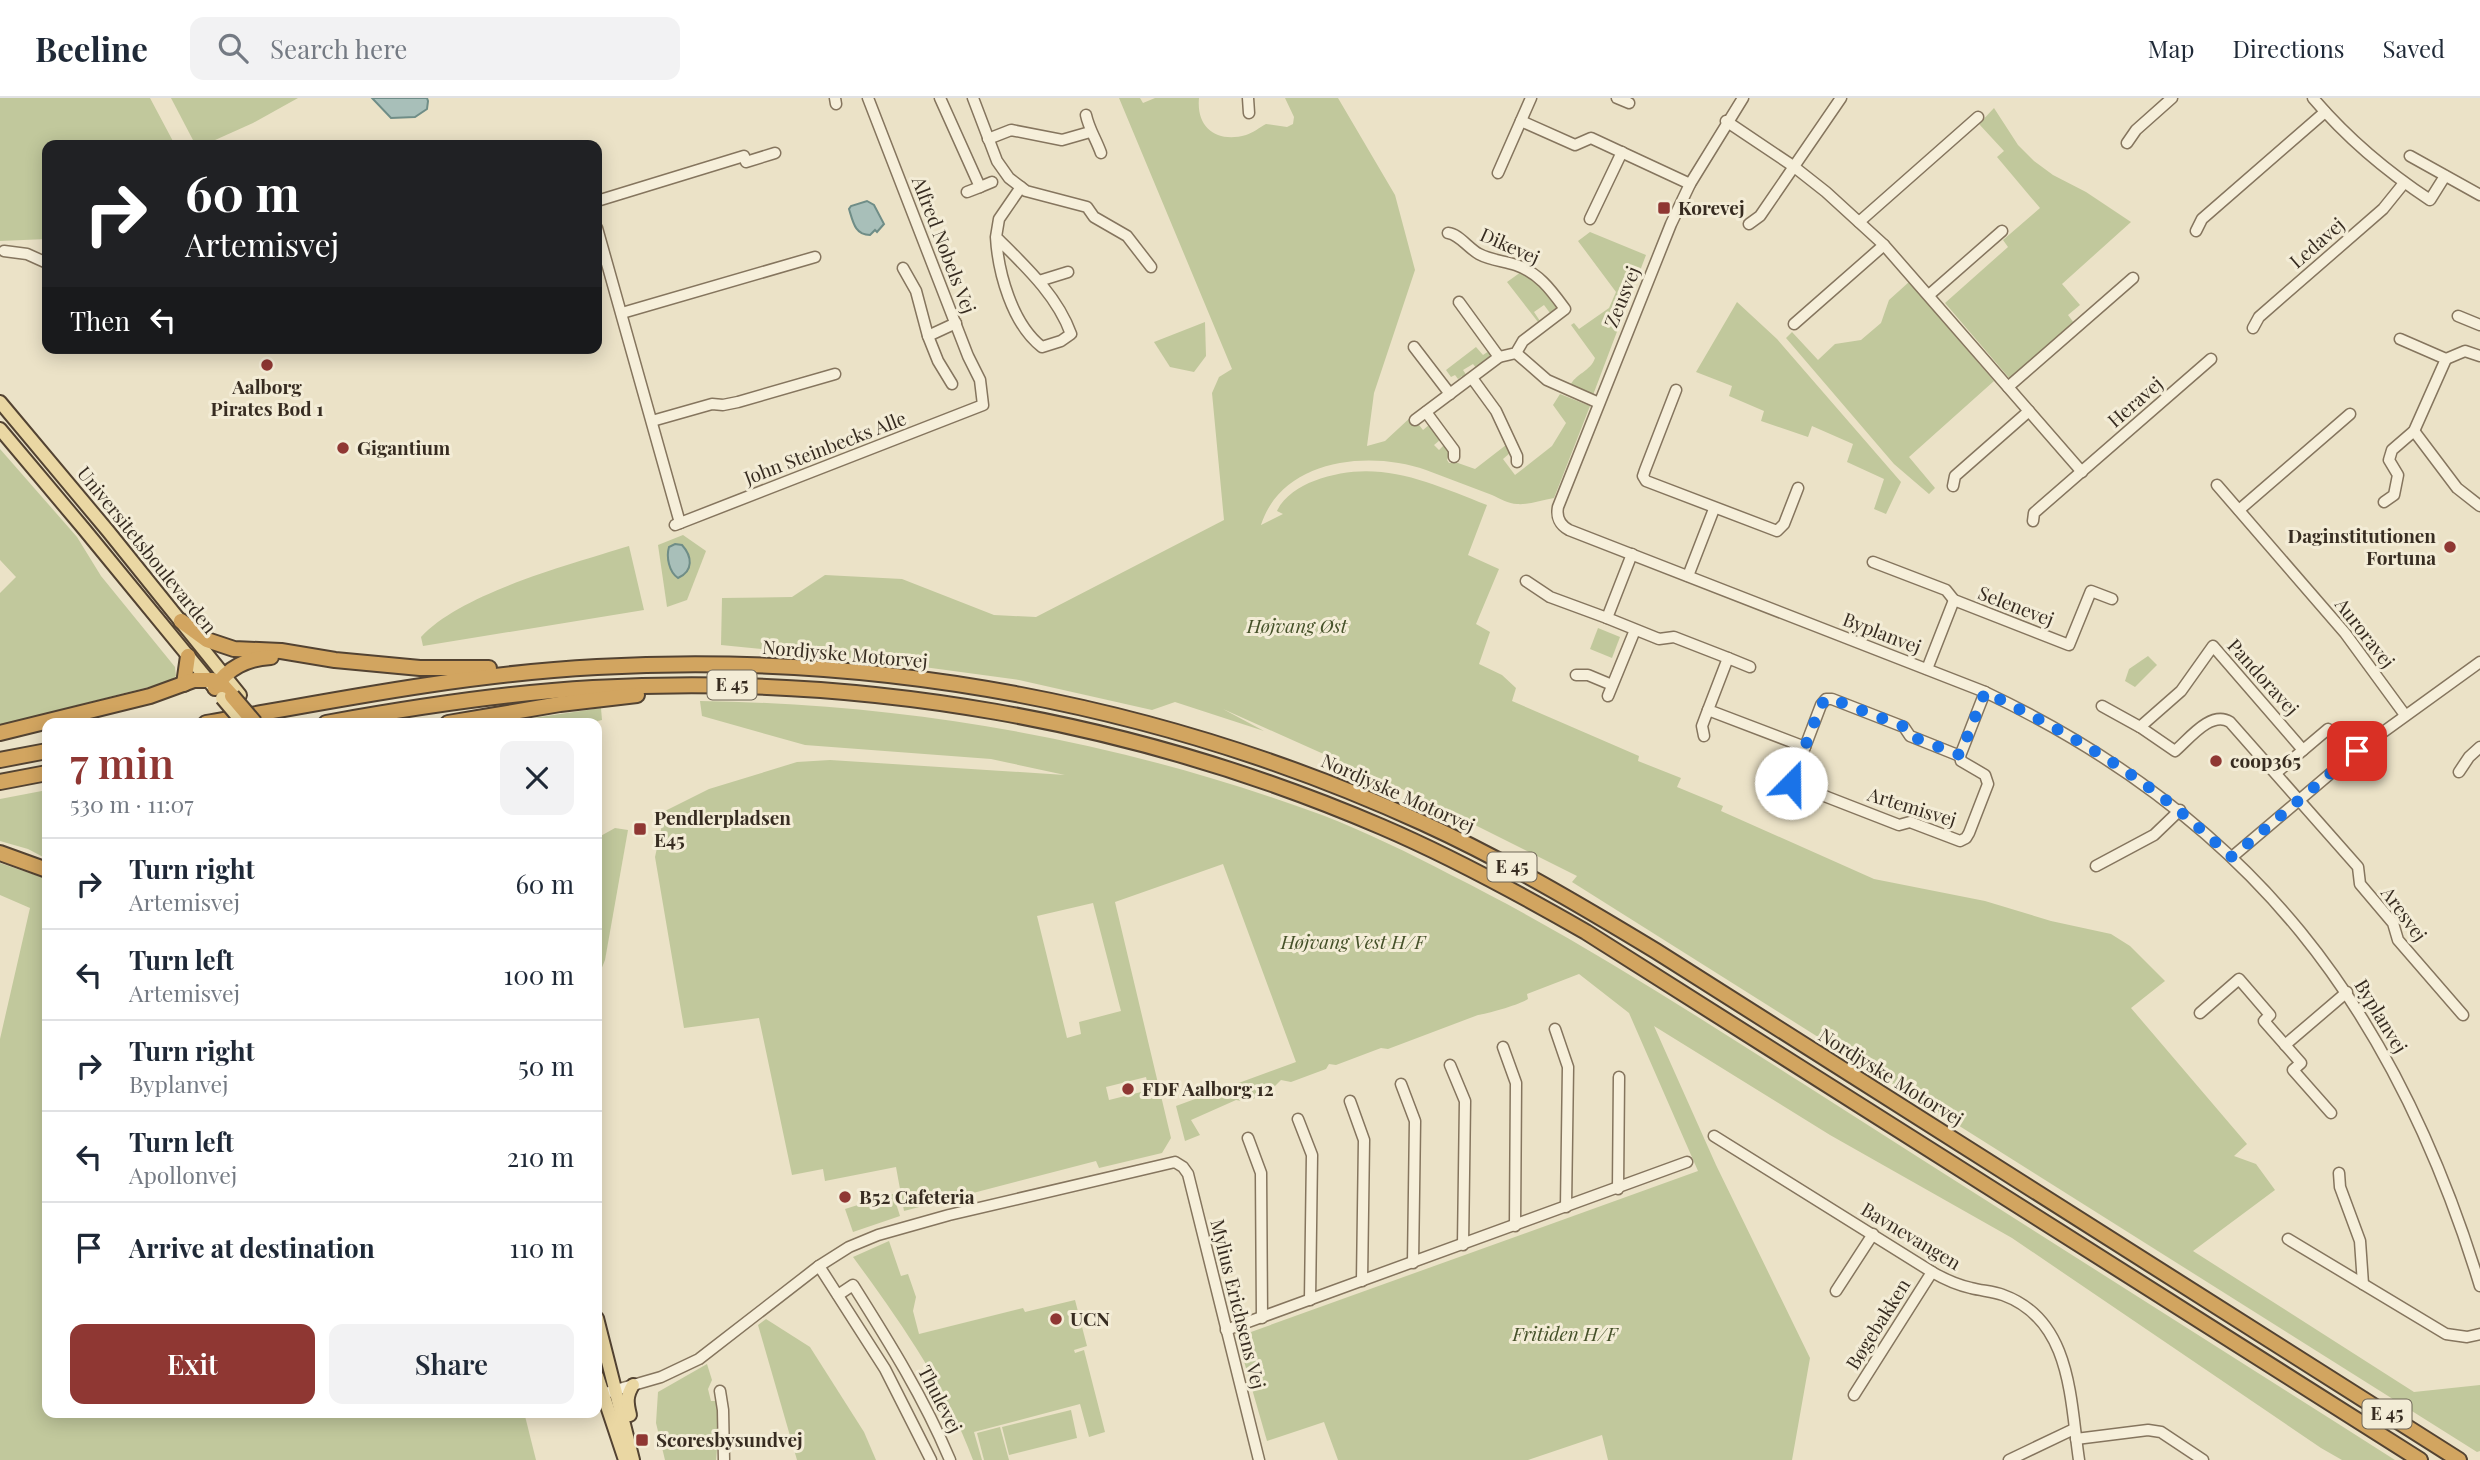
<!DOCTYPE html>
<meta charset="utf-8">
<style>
:root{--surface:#fff;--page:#f2f2f3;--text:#1f2937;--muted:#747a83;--line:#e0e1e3;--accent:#8f3733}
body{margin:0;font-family:"Playfair Display",serif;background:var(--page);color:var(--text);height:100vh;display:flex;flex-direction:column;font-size:26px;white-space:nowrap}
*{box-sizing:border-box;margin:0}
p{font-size:23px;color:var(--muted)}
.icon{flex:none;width:38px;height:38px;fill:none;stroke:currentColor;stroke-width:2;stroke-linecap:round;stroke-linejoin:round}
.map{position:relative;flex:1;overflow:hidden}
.panel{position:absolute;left:42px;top:620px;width:560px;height:700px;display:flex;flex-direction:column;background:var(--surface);border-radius:14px;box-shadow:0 4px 18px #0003}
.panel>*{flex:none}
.banner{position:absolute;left:42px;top:42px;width:560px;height:214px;border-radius:14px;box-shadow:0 4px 18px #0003;background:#202124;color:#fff;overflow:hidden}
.pin{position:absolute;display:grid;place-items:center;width:60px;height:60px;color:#fff;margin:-30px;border-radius:14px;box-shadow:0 4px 10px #0006}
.me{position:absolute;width:77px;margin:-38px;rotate:22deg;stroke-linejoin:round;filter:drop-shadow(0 0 5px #0008)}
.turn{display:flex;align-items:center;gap:24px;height:147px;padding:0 28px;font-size:32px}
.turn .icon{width:91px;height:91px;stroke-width:2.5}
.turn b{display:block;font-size:49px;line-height:60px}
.then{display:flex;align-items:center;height:66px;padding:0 28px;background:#0003;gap:14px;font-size:26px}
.round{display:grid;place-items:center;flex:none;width:74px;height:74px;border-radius:14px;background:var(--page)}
.summary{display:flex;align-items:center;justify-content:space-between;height:119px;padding:0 28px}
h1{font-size:42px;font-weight:600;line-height:52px;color:var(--accent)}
.button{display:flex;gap:14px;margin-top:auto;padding:14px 28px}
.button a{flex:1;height:80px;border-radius:14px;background:var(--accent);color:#fff;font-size:28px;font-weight:600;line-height:80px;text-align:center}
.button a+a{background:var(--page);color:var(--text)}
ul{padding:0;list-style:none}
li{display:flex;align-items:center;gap:21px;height:91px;padding:0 28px;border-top:2px solid var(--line)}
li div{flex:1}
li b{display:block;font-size:26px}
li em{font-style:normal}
header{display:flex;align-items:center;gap:42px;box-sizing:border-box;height:98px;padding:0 35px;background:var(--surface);border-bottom:2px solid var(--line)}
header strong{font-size:33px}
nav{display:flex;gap:38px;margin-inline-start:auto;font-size:24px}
.search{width:490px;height:63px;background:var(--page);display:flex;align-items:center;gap:18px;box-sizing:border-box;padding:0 24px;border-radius:14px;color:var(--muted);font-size:26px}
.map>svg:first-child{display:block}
.green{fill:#c1c89c;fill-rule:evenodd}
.water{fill:#a8bfb9;stroke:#6f8d87;stroke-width:2}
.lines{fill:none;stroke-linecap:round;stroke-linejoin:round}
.minor-casing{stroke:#85755e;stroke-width:13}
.major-casing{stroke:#534332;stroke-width:16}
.highway-casing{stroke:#534332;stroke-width:18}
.minor{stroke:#f6efda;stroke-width:10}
.major{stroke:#ead7a3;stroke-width:12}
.highway{stroke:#d2a560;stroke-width:14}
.major-bridge-casing{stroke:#534332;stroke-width:16;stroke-linecap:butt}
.highway-bridge-casing{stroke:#534332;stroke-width:18;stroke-linecap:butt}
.major-bridge{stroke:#ead7a3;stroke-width:12}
.highway-bridge{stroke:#d2a560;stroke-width:14}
.route{stroke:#1a73e8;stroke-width:12;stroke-dasharray:0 21.6}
.poi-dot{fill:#8f3733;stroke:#f3ecd6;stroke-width:2.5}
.labels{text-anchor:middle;stroke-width:6;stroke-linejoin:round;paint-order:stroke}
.shield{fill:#f3ecd6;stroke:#6f6657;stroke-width:2}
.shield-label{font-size:18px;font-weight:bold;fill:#372c21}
.poi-label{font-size:19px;font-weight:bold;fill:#372c21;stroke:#f3ecd6;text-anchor:start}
.street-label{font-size:19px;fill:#372c21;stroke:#f3ecd6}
.park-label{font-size:19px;font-style:italic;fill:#455129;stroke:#f3ecd6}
</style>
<header>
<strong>Beeline</strong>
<div class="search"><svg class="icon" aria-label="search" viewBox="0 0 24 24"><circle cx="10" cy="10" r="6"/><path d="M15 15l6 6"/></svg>Search here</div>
<nav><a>Map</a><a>Directions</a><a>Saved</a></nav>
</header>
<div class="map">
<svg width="2480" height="1362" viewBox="0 0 2480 1362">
<rect width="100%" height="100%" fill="#ebe2c7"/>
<g class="green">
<path d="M0 0H150L175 47H47V141L0 143Z"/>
<path d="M171 0H298L253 25 204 47 194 44Z"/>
<path d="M1119 0H1140L1143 5 1155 0H1199C1196 31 1218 45 1246 37 1253 35 1260 29 1266 26L1287 29 1293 26 1294 19 1285 0H1338L1395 97 1415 172 1374 295 1367 348 1385 343 1412 318 1423 332 1429 327 1440 342 1434 347 1439 352 1444 347 1450 354 1447 362 1449 365H1458L1475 371 1506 347 1510 355 1503 361 1515 377 1552 348 1566 325 1553 307 1560 296 1590 308 1554 400C1542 402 1528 407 1517 406 1509 406 1499 400 1492 397 1470 389 1448 380 1426 372 1369 352 1282 361 1261 427L1283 416 1277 413C1283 399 1300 388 1314 383 1377 359 1428 384 1487 407L1468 457 1499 471 1476 526 1490 534 1479 566 1502 577 1516 590 1512 603 1639 658 1638 663 1681 680 1677 689 1723 708 1721 713 1874 781 1985 803 2051 823 2111 836 2130 848 2165 883 2131 910 2247 1046 2234 1058 2256 1066 2275 1092 2193 1153 2414 1294 2480 1287V1353L2477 1354 1572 784 1577 778 1413 696 1223 611 1264 633 1175 604 1152 612 1019 582 872 562 721 547 722 500 792 499 825 477 902 481 994 517 1036 519 1224 422 1212 295 1219 279 1232 271Z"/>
<path d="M1994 10 2018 47 2034 63 2053 77 2086 94 2131 124 2062 186 2080 207 2068 217 2074 225 2010 281 1945 205 2008 149 2003 142 2040 110 1997 59 2004 53 1979 26Z"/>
<path d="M1590 134 1646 157 1593 297 1570 288C1575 276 1591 273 1595 260L1571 227 1574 225 1579 231 1609 210 1616 194 1578 143Z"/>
<path d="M1521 174 1533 180 1556 205 1557 209 1550 215 1544 207 1534 214 1540 223 1538 224 1507 184Z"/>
<path d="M1909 184 1994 283 1909 359 1935 390 1929 396 1894 366 1786 240 1792 234 1818 262 1835 246 1861 242 1881 225 1889 202Z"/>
<path d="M1737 204 1777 241 1901 384 1886 416 1874 411 1884 381 1847 364 1853 346 1812 328 1808 339 1761 323 1764 313 1729 298 1732 288 1696 274Z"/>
<path d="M1205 224 1206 258 1194 274 1170 269 1154 244Z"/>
<path d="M1476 249 1483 257 1489 253 1491 259 1477 271 1473 266 1463 272 1467 278 1464 280 1462 278 1458 281 1455 277 1451 279 1446 272Z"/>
<path d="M0 351 77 439 101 478 175 569 176 578 168 584 0 627V495L16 479 0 462Z"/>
<path d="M683 437 706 453 687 502 667 509 658 447Z"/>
<path d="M629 448 644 512 423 548 421 539C461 495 571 466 629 448Z"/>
<path d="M1598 530 1620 539 1612 560 1590 551Z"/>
<path d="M2148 558 2157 567 2135 589 2125 583 2129 571Z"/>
<path d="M700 603C914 606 1121 643 1322 717 1366 734 1409 755 1451 777 1573 838 1687 912 1802 985 1999 1111 2197 1236 2395 1362H2342L2321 1350 2012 1140 1830 1037 1654 928 1716 1067 1810 1260 1792 1362H1608L1602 1337 1528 1362H1338L1324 1324 1267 1343 1237 1239 1698 1073 1629 915 1579 876 1527 896 1528 901C1521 906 1487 916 1478 917L1388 951 1381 950 1336 967 1329 966 1326 971 1291 984 1281 982 1273 990 1248 1004 1236 1002 1191 1022 1200 1037 1185 1043 1176 1008 1296 964 1223 766 1115 804 1171 1040 1162 1055 1099 1070 1096 1063 904 1113 896 1069 825 1083 823 1071 792 1077 759 920 684 930 655 759 665 713 709 691 797 664 830 662 1065 677 991 661 805 647 702 618ZM1093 805 1121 913 1079 924 1081 936 1067 940 1037 818ZM1146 979 1149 992 1109 1002 1106 989Z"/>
<path d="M601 610 602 622 589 625H499Z"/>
<path d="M47 692V761L28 751 0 743V701Z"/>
<path d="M615 730 628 732 605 862 597 882V740Z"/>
<path d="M0 765 47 781V1314H524L536 1362H0V941L30 810 0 797Z"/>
<path d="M893 1096 900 1118 853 1134 845 1111Z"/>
<path d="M889 1143 901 1178 908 1176 916 1199 913 1213 919 1236 1023 1210 1025 1214 1075 1202 1087 1248 1074 1252 1075 1255 1084 1252 1105 1334 1089 1339 1080 1306 974 1334 982 1362H973C946 1288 899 1222 853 1159Z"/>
<path d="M766 1221 810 1249 864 1334 876 1362H797L758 1227Z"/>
<path d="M707 1266 712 1282 708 1291 711 1303H716C720 1323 718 1342 716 1362H665L656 1325 658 1294Z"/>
<path d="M1071 1312 1077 1340 1009 1357 1002 1329Z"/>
<path d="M1000 1329 1009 1362H984L977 1335Z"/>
</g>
<g class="water">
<path d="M372 0H427L428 3 427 11 415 19 391 20Z"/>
<path d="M867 103 874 107 884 126 877 134 875 132 870 137C855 137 853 124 849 111L851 108Z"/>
<path d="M675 446 682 447C692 458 694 473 678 480 669 474 666 459 669 449Z"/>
</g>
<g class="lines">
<g class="minor-casing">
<g id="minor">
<path d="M835 0 836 6"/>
<path d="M940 0 980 89 967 94"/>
<path d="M973 0 997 63 1009 80 1026 93 1087 109 1094 119 1127 138 1151 169"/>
<path d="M1248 0 1249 15"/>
<path d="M1617 0 1629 5"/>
<path d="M1743 0 1690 86 1671 126 1558 409C1556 419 1560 427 1569 432L1985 594C2251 720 2395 909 2480 1188"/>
<path d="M2313 0C2347 40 2386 73 2430 102L2445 78"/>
<path d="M1086 17C1089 31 1096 41 1101 55"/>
<path d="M1521 23 1575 47 1591 40 1690 86"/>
<path d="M1726 23 1793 68 1826 94 1884 147 2082 374"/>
<path d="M988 41 1011 32 1062 42 1090 34"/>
<path d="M2127 45 2136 32 2172 0"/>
<path d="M2410 58 2480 97"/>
<path d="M1498 75 1531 0"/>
<path d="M980 89 992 84"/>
<path d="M597 103 744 58 746 64 775 55"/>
<path d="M1590 121 1622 54"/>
<path d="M1859 124 1978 19"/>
<path d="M1749 126 1760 118 1841 0"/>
<path d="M597 130 680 425"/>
<path d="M2196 133 2202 121 2325 14"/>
<path d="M996 139C998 174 1012 226 1042 249L1061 243 1071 236C1057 197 1024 167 996 139L999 121 1021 89"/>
<path d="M4 153 27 156 47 165"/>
<path d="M903 170 916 193 928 238 938 263 952 286"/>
<path d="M1039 183 1068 174"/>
<path d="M1929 197 2002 133"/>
<path d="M1459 204 1499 259"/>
<path d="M622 215 815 159"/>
<path d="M2458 218 2480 227"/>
<path d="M1794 226 1884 147"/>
<path d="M2253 230 2259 219 2383 111 2404 85"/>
<path d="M928 238 956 225"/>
<path d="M1414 249 1450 296"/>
<path d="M1516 255 1547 282 1599 305"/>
<path d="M2446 261 2465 253 2480 258"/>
<path d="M1472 280 1496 313 1517 358V364"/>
<path d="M2008 289 2133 180"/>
<path d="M1676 292 1645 372 1643 378 1646 383 1777 433 1784 426 1798 390"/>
<path d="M1426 314 1454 352V359"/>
<path d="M1415 322 1499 259 1516 255 1523 243 1565 211C1551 192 1539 175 1516 167 1504 163 1490 162 1479 156 1468 150 1459 136 1448 135"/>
<path d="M652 323 712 306 723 307 738 304 835 276"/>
<path d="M2414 333 2457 390 2480 408"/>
<path d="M2217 387 2345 535 2405 617"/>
<path d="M1953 388 1955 378 2029 313"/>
<path d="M2384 404 2394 397 2398 377 2389 362 2392 352 2414 333 2446 261 2400 241"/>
<path d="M2239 412 2350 316"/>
<path d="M2033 423 2034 415 2211 261"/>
<path d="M675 427 983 307 980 282 968 258 868 0"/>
<path d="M1632 456 1607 520 1659 541 1674 539 1728 560 1708 612 1805 649 1821 607 1826 601H1832L1904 629 1910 638 1960 658 1985 594"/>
<path d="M1873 464 1946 492 1954 502 2069 547 2091 493 2112 501"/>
<path d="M1688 478 1714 411"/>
<path d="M1526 483 1550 499 1607 520"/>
<path d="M1728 560 1750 569"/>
<path d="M1927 571 1954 502"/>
<path d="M1576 577H1588L1612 587"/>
<path d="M1608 598 1635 532"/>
<path d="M2102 608 2140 629 2175 653C2189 641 2211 612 2230 624L2358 769 2360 786 2393 825 2398 842 2463 917"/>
<path d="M2140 629 2181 593 2213 548 2303 652"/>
<path d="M1704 638 1702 628 1708 612"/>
<path d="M1805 649 1791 685 1899 727 1910 724 1960 743 1966 740 1969 735 1988 686 1985 677 1961 663 1960 658"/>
<path d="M2459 674 2469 659 2480 649"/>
<path d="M2276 675 2328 631"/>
<path d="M2232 759 2357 653 2480 564"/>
<path d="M2096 768 2154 737 2180 712"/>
<path d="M2200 915 2239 881 2270 917 2264 923 2301 965 2293 972 2331 1015"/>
<path d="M1555 931 1568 969 1566 1109"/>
<path d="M2285 947 2347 894"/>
<path d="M1503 949 1516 985 1515 1128"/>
<path d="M1450 967 1465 1003 1463 1147"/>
<path d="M1401 986 1415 1023 1413 1165"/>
<path d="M1350 1003 1364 1042 1362 1183"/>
<path d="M1298 1021 1312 1057 1310 1202"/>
<path d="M1714 1038 1932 1174C1944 1181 1957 1187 1971 1190 1982 1193 1993 1193 2003 1197 2072 1222 2070 1302 2079 1362"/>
<path d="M1248 1040 1261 1075 1262 1220"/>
<path d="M2339 1075 2340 1089 2360 1143 2363 1186"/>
<path d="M1618 1091 1619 979"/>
<path d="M2288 1141 2446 1236 2467 1239 2480 1236"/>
<path d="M819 1168 885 1271 931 1362"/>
<path d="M1836 1193 1873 1136"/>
<path d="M838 1197 853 1187C889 1244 924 1300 950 1362"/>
<path d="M1226 1232 1687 1064"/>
<path d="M720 1293 723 1312 724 1362"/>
<path d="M602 1296 661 1279 699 1261 819 1168 849 1149 878 1137 949 1117 1175 1064 1183 1069 1188 1076 1259 1362"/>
<path d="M1854 1297 1932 1174"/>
<path d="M2076 1341 2148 1332 2161 1334 2203 1362"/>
<path d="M2009 1362 2074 1331"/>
</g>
</g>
<g class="major-casing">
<g id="major">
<path d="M0 304 108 433 240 597"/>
<path d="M0 331 84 431 212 587"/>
<path d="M597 1220 633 1362"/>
<path d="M597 1278 625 1362"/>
<path d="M630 1317C627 1305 626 1298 633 1287"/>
</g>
</g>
<g class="highway-casing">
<g id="highway">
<path d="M181 523 207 542 234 551 281 553 335 562 420 570H489"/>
<path d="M184 586 188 558"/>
<path d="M215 590C227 570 248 560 271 559"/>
<path d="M206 625C336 602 465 576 597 569 880 553 1165 607 1423 725 1504 762 1580 807 1656 853L2459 1362"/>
<path d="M326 625C414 609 503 595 593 590 863 575 1133 622 1382 729 1452 759 1520 796 1586 834L2420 1362"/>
<path d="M448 625 560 606 637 597"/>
<path d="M0 635 150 598 194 582H213L223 588 232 598"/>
<path d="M0 662 47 653"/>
<path d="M0 684 47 675"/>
<path d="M0 755 47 772"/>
</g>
</g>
<use href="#minor" class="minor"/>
<use href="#major" class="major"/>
<use href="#highway" class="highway"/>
<g class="major-bridge-casing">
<path id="major-bridge" d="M222 600 243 625"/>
</g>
<g class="highway-bridge-casing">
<path id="highway-bridge" d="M232 598 255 625"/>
</g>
<use href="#major-bridge" class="major-bridge"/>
<use href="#highway-bridge" class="highway-bridge"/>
</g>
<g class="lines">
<path class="route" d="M1791 685 1821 607 1826 601H1832L1905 629 1910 638 1960 657 1985 594C2047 624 2107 657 2162 699 2187 718 2209 739 2232 759L2357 653"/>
</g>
<g class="poi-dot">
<rect x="1657" y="103" width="14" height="14" rx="3.5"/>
<circle cx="267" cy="267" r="7"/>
<circle cx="343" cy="350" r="7"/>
<circle cx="2450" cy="449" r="7"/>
<circle cx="2216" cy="663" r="7"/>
<rect x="633" y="724" width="14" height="14" rx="3.5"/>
<circle cx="1128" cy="991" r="7"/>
<circle cx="845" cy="1099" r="7"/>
<circle cx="1056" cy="1221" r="7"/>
<rect x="635" y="1335" width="14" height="14" rx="3.5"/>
</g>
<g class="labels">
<g class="shield">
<rect x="707.5" y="572.5" width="49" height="29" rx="5"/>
<rect x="1487.5" y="754.5" width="49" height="29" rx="5"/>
<rect x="2362.5" y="1301.5" width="49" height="29" rx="5"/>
</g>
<g class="shield-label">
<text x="732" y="593">E 45</text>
<text x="1512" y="775">E 45</text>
<text x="2387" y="1322">E 45</text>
</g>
<g class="poi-label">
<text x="1678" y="117">Korevej</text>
<text x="267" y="296" text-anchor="middle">Aalborg<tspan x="267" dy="22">Pirates Bod 1</tspan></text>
<text x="357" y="357">Gigantium</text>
<text x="2436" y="445" text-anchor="end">Daginstitutionen<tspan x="2436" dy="22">Fortuna</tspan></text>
<text x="2230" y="670">coop365</text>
<text x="654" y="727">Pendlerpladsen<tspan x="654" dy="22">E45</tspan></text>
<text x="1142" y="998">FDF Aalborg 12</text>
<text x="859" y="1106">B52 Cafeteria</text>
<text x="1070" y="1228">UCN</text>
<text x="656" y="1349">Scoresbysundvej</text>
</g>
<g class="street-label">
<text transform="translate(2317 145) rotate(-41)" y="7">Ledavej</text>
<text transform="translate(944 147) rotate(69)" y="7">Alfred Nobels Vej</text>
<text transform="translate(1510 148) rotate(24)" y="7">Dikevej</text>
<text transform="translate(1622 199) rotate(-68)" y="7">Zeusvej</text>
<text transform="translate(2135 304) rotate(-41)" y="7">Heravej</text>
<text transform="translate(825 350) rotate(-21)" y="7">John Steinbecks Alle</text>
<text transform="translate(147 452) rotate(51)" y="7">Universitetsboulevarden</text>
<text transform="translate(2016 508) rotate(21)" y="7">Selenevej</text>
<text transform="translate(1882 535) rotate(21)" y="7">Byplanvej</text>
<text transform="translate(2365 535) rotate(52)" y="7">Auroravej</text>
<text transform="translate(845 556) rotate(5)" y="7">Nordjyske Motorvej</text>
<text transform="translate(2263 579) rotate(48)" y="7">Pandoravej</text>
<text transform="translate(1398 695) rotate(24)" y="7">Nordjyske Motorvej</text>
<text transform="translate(1912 709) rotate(17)" y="7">Artemisvej</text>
<text transform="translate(2404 816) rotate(54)" y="7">Aresvej</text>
<text transform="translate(2381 918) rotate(59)" y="7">Byplanvej</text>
<text transform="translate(1891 979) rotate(32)" y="7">Nordjyske Motorvej</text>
<text transform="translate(1911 1138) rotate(31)" y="7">Bavnevangen</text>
<text transform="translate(1238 1206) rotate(76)" y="7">Mylius Erichsens Vej</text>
<text transform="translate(1878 1226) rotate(-58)" y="7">Bøgebakken</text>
<text transform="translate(940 1301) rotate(63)" y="7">Thulevej</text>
</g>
<g class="park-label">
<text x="1297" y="535">Højvang Øst</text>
<text x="1353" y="851">Højvang Vest H/F</text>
<text x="1565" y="1243">Fritiden H/F</text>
</g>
</g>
</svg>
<div class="pin" style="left:2357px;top:653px;background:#d93025"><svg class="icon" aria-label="arrive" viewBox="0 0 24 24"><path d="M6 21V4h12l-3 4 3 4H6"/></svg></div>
<svg class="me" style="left:1791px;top:685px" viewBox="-20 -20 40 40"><circle r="19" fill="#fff"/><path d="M0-13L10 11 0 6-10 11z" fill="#1a73e8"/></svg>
<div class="banner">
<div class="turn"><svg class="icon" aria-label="right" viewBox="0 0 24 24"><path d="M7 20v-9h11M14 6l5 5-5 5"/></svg><div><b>60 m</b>Artemisvej</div></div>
<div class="then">Then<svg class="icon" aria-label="left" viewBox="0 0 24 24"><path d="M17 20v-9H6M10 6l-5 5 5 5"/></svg></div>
</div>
<section class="panel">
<div class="summary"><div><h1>7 min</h1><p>530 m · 11:07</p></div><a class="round"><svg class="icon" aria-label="close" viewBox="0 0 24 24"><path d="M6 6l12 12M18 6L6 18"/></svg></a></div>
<ul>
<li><svg class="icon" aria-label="right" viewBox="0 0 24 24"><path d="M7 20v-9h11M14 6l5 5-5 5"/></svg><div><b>Turn right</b><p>Artemisvej</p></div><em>60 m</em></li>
<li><svg class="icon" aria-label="left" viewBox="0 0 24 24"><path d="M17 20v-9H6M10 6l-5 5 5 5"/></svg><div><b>Turn left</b><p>Artemisvej</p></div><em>100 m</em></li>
<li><svg class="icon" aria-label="right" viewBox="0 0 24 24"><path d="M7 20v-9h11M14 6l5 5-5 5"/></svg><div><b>Turn right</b><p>Byplanvej</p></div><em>50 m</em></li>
<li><svg class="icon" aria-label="left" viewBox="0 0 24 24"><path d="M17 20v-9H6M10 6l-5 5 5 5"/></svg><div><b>Turn left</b><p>Apollonvej</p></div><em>210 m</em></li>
<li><svg class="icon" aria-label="arrive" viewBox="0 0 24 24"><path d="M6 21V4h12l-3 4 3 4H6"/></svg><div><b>Arrive at destination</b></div><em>110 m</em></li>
</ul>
<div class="button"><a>Exit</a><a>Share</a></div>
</section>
</div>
